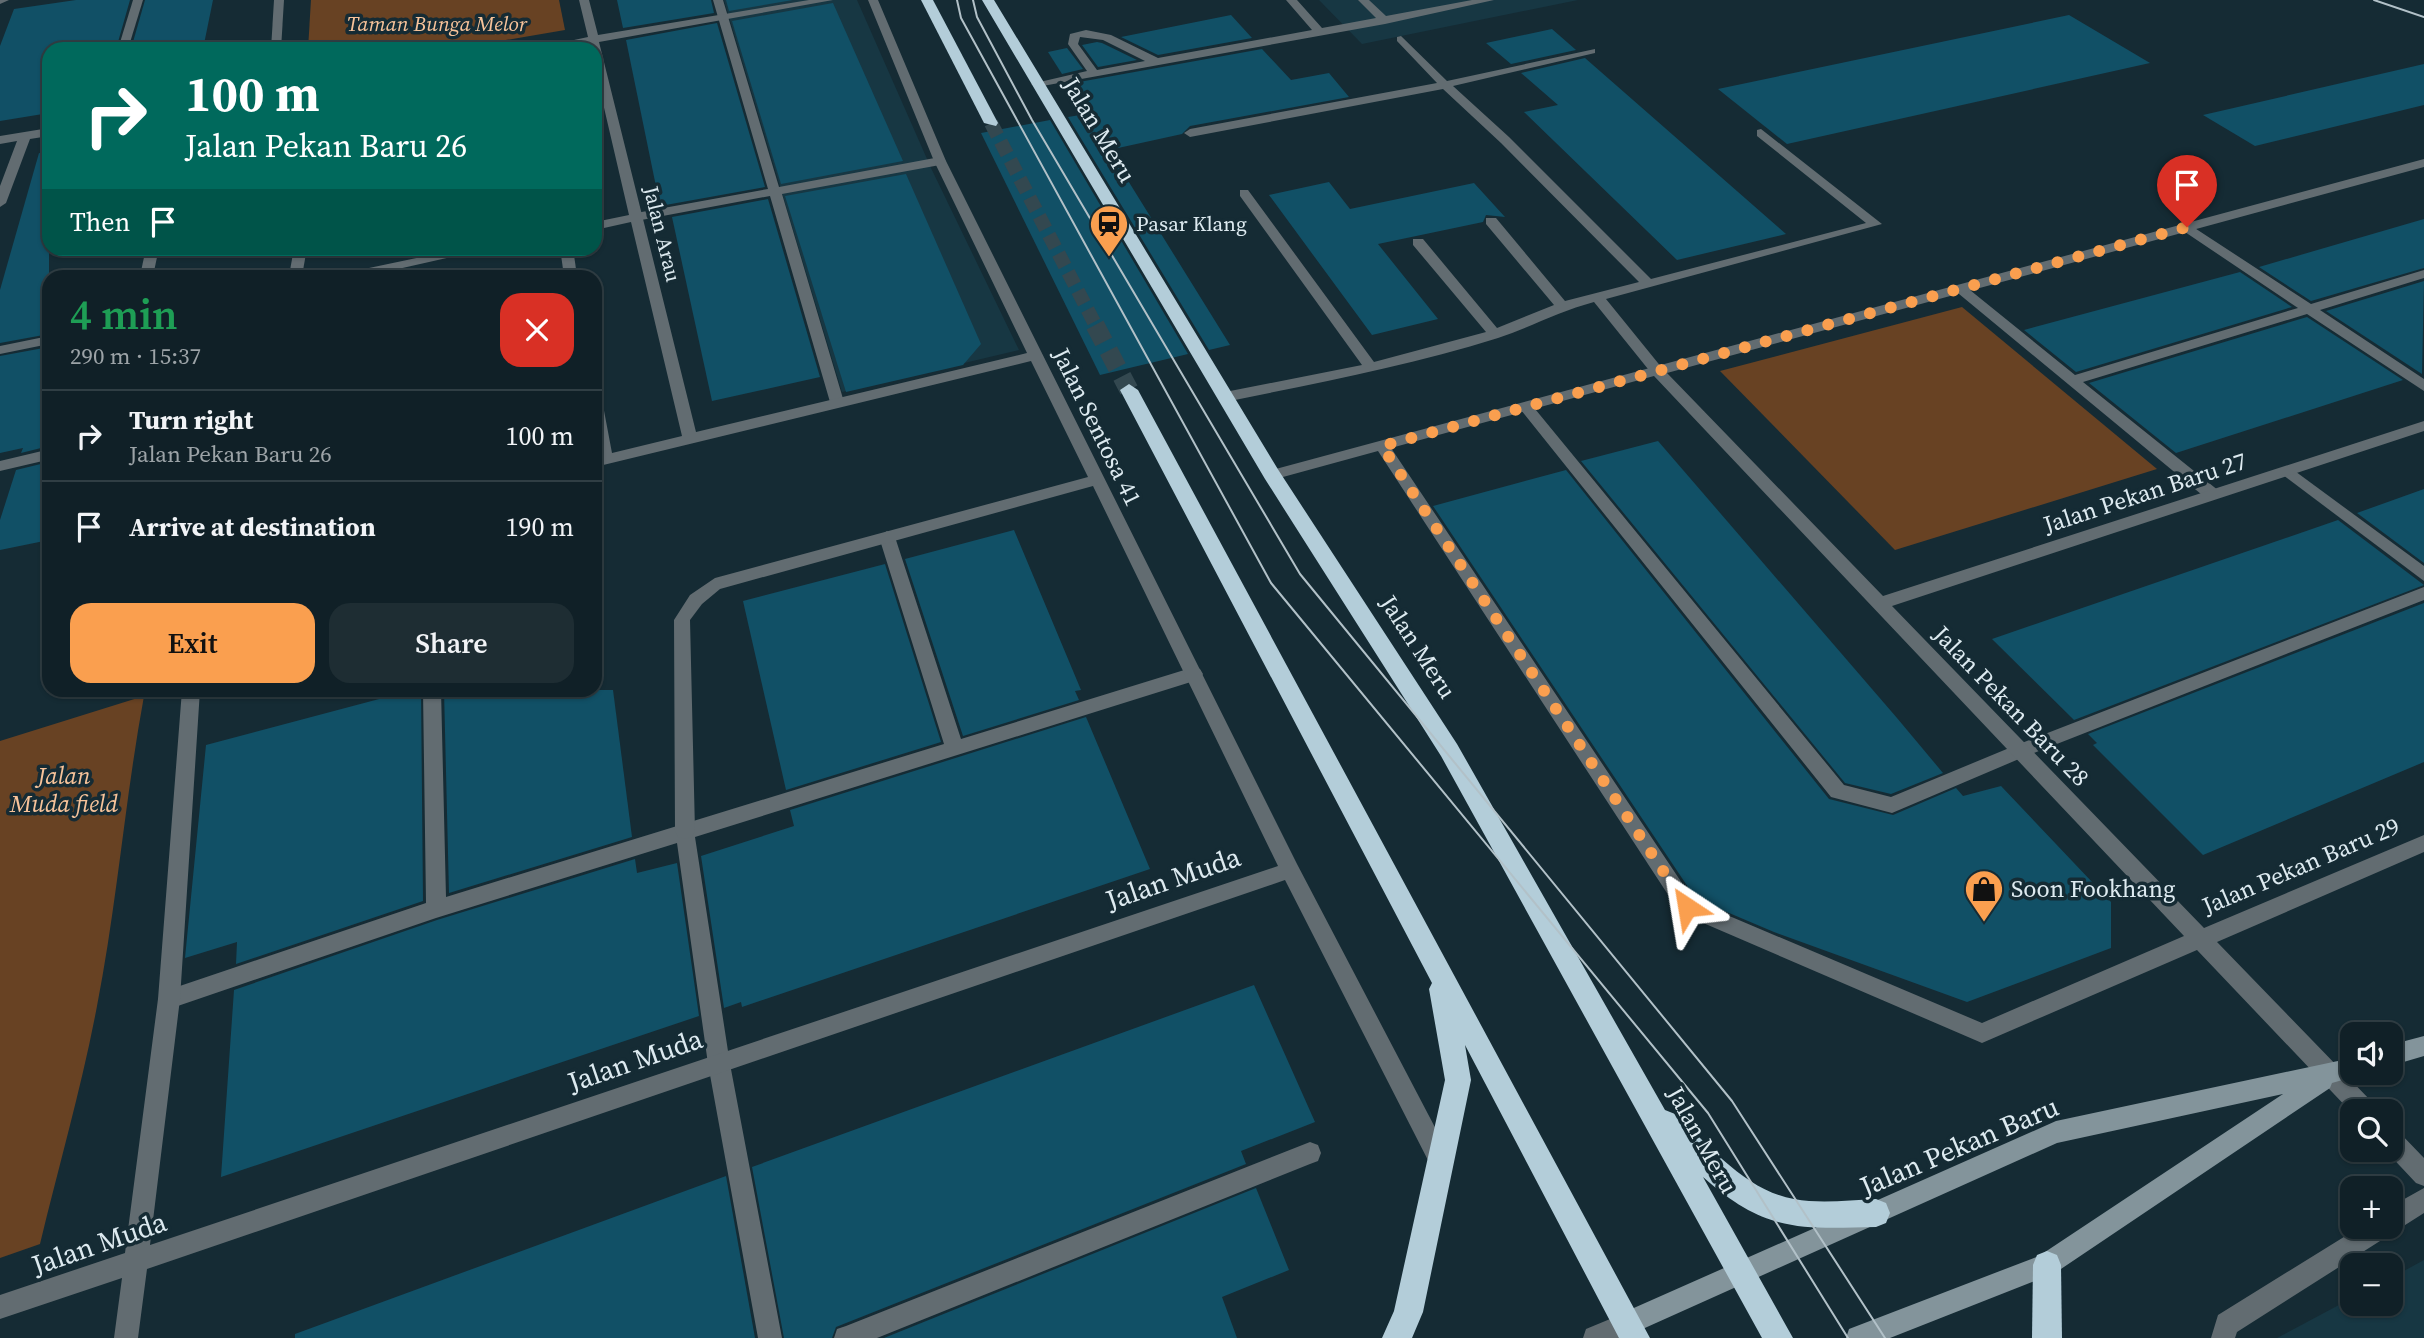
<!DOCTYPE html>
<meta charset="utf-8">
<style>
:root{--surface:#102027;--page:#1e2d33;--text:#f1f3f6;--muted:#9ca3a7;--line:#303e44;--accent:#fa9f4f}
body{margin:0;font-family:"Source Serif 4",serif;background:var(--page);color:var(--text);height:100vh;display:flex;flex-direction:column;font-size:26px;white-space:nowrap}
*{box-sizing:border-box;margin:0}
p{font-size:23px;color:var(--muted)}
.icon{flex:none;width:38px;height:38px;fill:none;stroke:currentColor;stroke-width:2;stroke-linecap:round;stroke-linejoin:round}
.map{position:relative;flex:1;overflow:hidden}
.sheet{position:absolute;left:42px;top:270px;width:560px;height:427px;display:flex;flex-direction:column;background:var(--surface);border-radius:21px;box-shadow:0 2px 5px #0004,0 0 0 2px var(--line)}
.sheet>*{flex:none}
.banner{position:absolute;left:42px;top:42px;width:560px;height:214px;border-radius:21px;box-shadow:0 2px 5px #0004,0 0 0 2px var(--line);background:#00695c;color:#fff;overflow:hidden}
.buttons{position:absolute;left:2340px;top:1022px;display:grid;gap:14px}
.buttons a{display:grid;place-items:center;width:63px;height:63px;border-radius:14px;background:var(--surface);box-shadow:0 2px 5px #0004,0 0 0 2px var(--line);font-size:35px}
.pin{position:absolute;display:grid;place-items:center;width:60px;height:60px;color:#fff;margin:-72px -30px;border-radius:50% 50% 50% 0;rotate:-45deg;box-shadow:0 0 7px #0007}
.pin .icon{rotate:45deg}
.me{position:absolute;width:77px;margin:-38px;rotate:327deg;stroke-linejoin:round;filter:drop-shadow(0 0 5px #0008)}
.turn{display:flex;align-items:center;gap:24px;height:147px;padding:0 28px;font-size:32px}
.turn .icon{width:91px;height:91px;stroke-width:2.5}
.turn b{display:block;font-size:49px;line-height:60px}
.then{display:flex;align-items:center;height:66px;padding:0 28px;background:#0003;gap:14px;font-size:26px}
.round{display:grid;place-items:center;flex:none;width:74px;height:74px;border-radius:21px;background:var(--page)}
.summary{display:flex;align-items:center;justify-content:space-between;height:119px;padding:0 28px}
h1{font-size:42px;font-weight:600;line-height:52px;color:#1e9e55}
.cta{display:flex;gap:14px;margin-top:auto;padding:14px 28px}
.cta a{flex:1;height:80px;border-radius:21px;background:var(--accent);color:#111;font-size:28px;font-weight:600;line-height:80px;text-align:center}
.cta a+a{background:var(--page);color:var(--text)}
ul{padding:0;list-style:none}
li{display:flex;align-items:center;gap:21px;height:91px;padding:0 28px;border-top:2px solid var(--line)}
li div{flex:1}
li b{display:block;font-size:26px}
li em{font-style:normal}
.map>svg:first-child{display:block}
.built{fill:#173743}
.green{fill:#684223}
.building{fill:#115066}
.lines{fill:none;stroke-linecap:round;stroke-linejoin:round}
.highway-tunnel-far1{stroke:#334850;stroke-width:14;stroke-dasharray:14 7;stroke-linecap:butt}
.highway-tunnel{stroke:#334850;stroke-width:19;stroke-dasharray:19 10;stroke-linecap:butt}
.lane{fill:#626c71;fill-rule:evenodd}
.street{fill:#626c71;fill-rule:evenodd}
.secondary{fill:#83949b;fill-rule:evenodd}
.highway{fill:#b3cdd9;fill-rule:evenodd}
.tram{stroke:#b2c1c8;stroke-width:2}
.route{stroke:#fa9f4f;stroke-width:12;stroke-dasharray:0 21.6}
.labels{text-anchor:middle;stroke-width:7;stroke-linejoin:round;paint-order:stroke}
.far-park-label{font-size:21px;font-style:italic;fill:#f7c39a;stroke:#152b34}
.far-poi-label{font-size:21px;fill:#ddeaf0;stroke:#152b34;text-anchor:start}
.far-street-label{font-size:21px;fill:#ddeaf0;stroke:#152b34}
.street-label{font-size:24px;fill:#ddeaf0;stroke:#152b34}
.park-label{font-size:24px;font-style:italic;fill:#f7c39a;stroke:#152b34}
.poi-label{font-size:24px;fill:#ddeaf0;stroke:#152b34;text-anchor:start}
.near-street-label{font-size:28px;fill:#ddeaf0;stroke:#152b34}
</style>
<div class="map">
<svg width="2424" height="1338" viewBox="0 0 2424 1338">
<rect width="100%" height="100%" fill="#152b34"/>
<g class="built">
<path d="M724 0H857L931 168 1019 350 842 392Z"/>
<path d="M1319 0H1578L1362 44Z"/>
<path d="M2424 1260V1338H2277L2352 1298V1304H2390L2391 1278Z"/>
</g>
<g class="green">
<path d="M311 0H559L565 30 453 49H308Z"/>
<path d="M1962 307 2157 469 1895 550 1720 371Z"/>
<path d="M144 696C125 799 117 904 97 1006 82 1086 59 1165 40 1244L0 1258V741Z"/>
</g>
<g class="building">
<path d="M76 0H130L116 49H49V113L0 121V46L14 9Z"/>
<path d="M145 0H213L203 49H131Z"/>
<path d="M617 0H711L714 13 623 28Z"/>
<path d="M726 0H793L729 11Z"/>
<path d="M833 3 903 161 781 184 732 21Z"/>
<path d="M1231 15 1252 38 1158 55 1121 37Z"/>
<path d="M2069 15 2150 63 1787 144 1718 89Z"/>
<path d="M717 23 765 187 660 206 626 40Z"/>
<path d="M1552 29 1576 50 1511 64 1486 43Z"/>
<path d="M1097 42 1102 43 1137 60 1098 67 1082 45Z"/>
<path d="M1067 48 1083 69 1062 74 1048 52Z"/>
<path d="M1262 49 1291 80 1329 73 1349 97 1190 126 1182 134 1109 150 1230 345 1209 350 1068 117 1086 114 1068 84Z"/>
<path d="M1585 58 1641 107 1786 234 1677 260 1524 112 1558 105 1521 73Z"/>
<path d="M2424 64V105L2255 146 2203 115Z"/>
<path d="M1050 120 1188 354 1100 375 981 133Z"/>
<path d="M39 153 49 155V334L0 343V290Z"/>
<path d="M906 174 981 344 963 365 846 392 785 196Z"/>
<path d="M1329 182 1350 209 1474 183 1505 217 1486 215 1483 222 1378 244 1438 319 1372 335 1269 195Z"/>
<path d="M768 199 820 377 712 401 672 217Z"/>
<path d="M2424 219V268L2311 301 2259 267Z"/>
<path d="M2240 272 2292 307 2076 372 2024 330Z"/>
<path d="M2424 281 2422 374 2326 311Z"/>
<path d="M2307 317 2403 380 2176 453 2089 383Z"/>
<path d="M49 347V450L41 448 21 453 23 448 0 453V356Z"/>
<path d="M1658 441 1897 718 1943 773 1891 794 1845 783 1581 461Z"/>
<path d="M49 462V540L0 550V520L16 470Z"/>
<path d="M1566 470 1829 799 1893 815 1956 788 1963 796 2001 786 2111 902V948L1967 1002 1774 932 1696 899 1433 506Z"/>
<path d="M2424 489V563L2357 513Z"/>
<path d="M2338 520 2424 585 2074 720 1992 639Z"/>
<path d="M1014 530 1081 690 1075 691 1079 700 963 736 905 559Z"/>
<path d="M885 564 941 742 786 790 743 601Z"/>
<path d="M2424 603V762L2203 855 2093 745 2097 743 2088 734Z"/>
<path d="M413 690H421L423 901 236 964 237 942 185 958 206 745Z"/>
<path d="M444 690H613L632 837 449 893Z"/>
<path d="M1086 717 1150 869 742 1007 741 1002 724 1008 701 856 794 826 790 810Z"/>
<path d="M635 859 637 873 677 863 699 1016 221 1177 234 990 437 920Z"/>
<path d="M1254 985 1315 1122 1241 1151 1246 1164 836 1327 832 1338H784L752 1167Z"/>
<path d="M726 1176 755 1338H295V1334Z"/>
<path d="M1256 1188 1289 1270 1222 1297 1237 1338H884Z"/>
</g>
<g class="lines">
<path class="highway-tunnel-far1" d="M991 123 1096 326"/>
<path class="highway-tunnel" d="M1095 325 1129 390"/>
<g class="lane">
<path d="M0 0H9L0 4Z"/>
<path d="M133 0H143L128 49H118Z"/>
<path d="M713 0H723L779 187 940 157 946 161 940 165 782 194 844 402 842 405 837 407 830 402 770 196 636 221 630 217 636 213 768 189Z"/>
<path d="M1286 0H1297L1322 28 1376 18 1358 0H1369L1386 16 1472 0H1494L1385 24 1037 87 1031 84 1087 71 1068 44 1070 34 1086 30 1111 35 1158 58 1312 30ZM1080 37 1103 40 1145 61 1097 70 1078 44Z"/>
<path d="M1401 36 1447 81 1595 49V53L1453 86 1509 137 1651 279 1866 223 1757 136V130L1761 129 1882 224 1606 299 1662 368V374H1652L1594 302C1560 311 1531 327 1498 338 1409 366 1317 383 1225 402L1220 400 1218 397 1225 392 1362 365 1240 196V190H1248L1374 362 1486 332 1413 245V239H1423L1497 328 1554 305 1486 224V218H1496L1565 301 1639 282 1501 143 1443 89 1190 137 1184 133 1190 129 1437 83 1397 41V37Z"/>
<path d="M2187 223 2311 304 2424 270V278L2320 310 2424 379V391L2307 314 2083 382 2219 491 2221 495 2213 500 2207 499 1953 289 1955 286H1965L2075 375 2298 308 2182 230 2181 227Z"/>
<path d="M146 248H159L153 276H140Z"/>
<path d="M1526 402 1531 404 1844 785 1891 797 2014 746 2424 587V600L2026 756 1892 813 1831 797 1521 410 1519 407Z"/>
<path d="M42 451 47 452V460L0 471V461Z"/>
<path d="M2288 466 2424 566V581L2283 475 2280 471Z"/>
<path d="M887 531 895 537 961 739 1194 667 1200 669 1203 674 1200 679 1194 681 695 837 730 1064 782 1338H758L708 1064 677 843 436 918 169 1009 162 1006 158 999 162 992 426 903 423 690H441L446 897 944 744 879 537Z"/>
<path d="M1310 1142 1318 1145 1321 1153 1318 1161 1310 1164 877 1338H834L837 1329 846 1326Z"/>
<path d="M2424 1188V1213L2237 1332 2235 1338H2211L2218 1315 2360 1227H2390V1207Z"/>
</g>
<g class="street">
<path d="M274 0H284L281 49H271Z"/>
<path d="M579 0H589L598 35 809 0H833L599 42 696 432 1027 353 934 161 868 0H878L946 161 1297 864 1450 1156 1453 1164 1450 1172 1442 1175 1434 1172 1285 880 147 1269 138 1338H114L122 1278 0 1319V1295L125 1253 158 999 182 690H200L180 999 150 1245 1278 866 1093 486 720 589 702 604 690 620 695 831 692 837 685 839 678 837 675 831 674 620 690 595 715 578 1088 477 1031 361 595 467V457L598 456 595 395 602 400 612 453 682 436 631 222 595 230V222L629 215 595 69V49H590L589 43 556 49H532L588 37Z"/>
<path d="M49 128V136L30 139 6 203 0 207V186L17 141 0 144V136Z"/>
<path d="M2424 159V167L1667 373 1883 596 2424 421V431L1892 606 2204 928 2424 835V852L2217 942 2373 1103 2376 1111 2352 1113 2197 950 1982 1043 1680 913 1378 451 1272 480 1264 475 1272 470ZM1654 376 2184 936 1982 1023 1694 901 1391 448Z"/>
<path d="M294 248H307L302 276H289Z"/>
<path d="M464 248H491L367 276H343L350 272Z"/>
<path d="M560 248H573L577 276H564Z"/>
<path d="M49 336V344L0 354V346Z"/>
<path d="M2390 1128 2398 1131 2424 1158V1186L2416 1183 2385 1150H2390Z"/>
<path d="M1627 1312 1636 1315 1639 1324 1636 1333 1623 1338H1583L1586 1329Z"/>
</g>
<g class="secondary">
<path d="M2424 1036V1056L2390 1066V1045Z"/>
<path d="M2352 1058V1073H2361L2360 1075 2332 1083 2330 1088 2055 1273 1890 1338H1846L1849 1329 2039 1256 2283 1094 2057 1143 1627 1336 1618 1333 1615 1324 1618 1315 2056 1121Z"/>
</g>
<g class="highway">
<path d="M921 0H933L998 123 996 126 984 123Z"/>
<path d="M982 0H994L1279 471 1457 744 1665 1110 1675 1114C1709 1145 1746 1191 1794 1199 1821 1204 1849 1200 1876 1199L1886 1203 1890 1213 1886 1223 1876 1227C1798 1229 1765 1232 1703 1177L1793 1338H1762L1441 756 1265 479Z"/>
<path d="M1129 384 1138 390 1650 1338H1619L1465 1045 1471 1080 1423 1312 1412 1338H1382L1394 1311 1445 1080 1429 989 1432 983 1120 390Z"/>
<path d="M2047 1251 2057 1255 2061 1265 2062 1338H2032L2033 1265 2037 1255Z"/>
</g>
<g class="tram">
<path d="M957 0 961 18 1271 583 1708 1113 1848 1338"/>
<path d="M973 0 977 17 1032 120 1300 574 1732 1101 1885 1338"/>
<path d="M2374 0 2424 17"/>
</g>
</g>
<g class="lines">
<path class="route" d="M1687 907 1382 446 2187 227"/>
</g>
<defs>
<g id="station-pin" transform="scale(2.0125)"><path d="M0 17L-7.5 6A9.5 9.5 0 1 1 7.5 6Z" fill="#fa9f4f" stroke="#152b34"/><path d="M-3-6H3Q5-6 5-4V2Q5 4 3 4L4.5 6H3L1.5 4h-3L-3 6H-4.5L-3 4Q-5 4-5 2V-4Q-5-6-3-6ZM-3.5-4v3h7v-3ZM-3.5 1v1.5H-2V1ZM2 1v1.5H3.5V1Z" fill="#111"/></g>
<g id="shop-pin" transform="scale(2.0125)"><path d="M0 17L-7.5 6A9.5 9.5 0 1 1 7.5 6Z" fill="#fa9f4f" stroke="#152b34"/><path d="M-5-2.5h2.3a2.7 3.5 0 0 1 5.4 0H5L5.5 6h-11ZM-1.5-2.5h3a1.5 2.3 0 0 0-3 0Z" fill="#111"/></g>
</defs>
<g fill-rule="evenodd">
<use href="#station-pin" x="1109" y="224"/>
<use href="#shop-pin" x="1984" y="889"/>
</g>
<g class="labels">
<g class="far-park-label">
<text x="437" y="31">Taman Bunga Melor</text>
</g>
<g class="far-poi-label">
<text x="1136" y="231">Pasar Klang</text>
</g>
<g class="far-street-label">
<text transform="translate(662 234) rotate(76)" y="7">Jalan Arau</text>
</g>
<g class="street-label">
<text transform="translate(1099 130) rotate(59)" y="8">Jalan Meru</text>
<text transform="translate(1097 427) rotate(64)" y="8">Jalan Sentosa 41</text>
<text transform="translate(2145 493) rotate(-18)" y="8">Jalan Pekan Baru 27</text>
<text transform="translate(1418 647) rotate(57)" y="8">Jalan Meru</text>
<text transform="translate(2011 706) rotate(46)" y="8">Jalan Pekan Baru 28</text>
<text transform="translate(2301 866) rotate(-23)" y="8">Jalan Pekan Baru 29</text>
<text transform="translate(1702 1140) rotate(61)" y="8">Jalan Meru</text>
</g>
<g class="park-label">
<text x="64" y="784">Jalan<tspan x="64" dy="28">Muda field</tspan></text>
</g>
<g class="poi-label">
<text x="2011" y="897">Soon Fookhang</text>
</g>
<g class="near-street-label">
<text transform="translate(1173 878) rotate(-19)" y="10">Jalan Muda</text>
<text transform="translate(635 1060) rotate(-19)" y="10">Jalan Muda</text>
<text transform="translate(1959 1146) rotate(-23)" y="10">Jalan Pekan Baru</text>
<text transform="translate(99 1243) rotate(-19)" y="10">Jalan Muda</text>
</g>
</g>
</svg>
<div class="buttons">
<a><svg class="icon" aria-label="sound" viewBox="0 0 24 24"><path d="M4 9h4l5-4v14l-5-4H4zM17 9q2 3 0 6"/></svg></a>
<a><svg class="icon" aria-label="search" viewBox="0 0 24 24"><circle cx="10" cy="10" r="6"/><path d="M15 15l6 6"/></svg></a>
<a>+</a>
<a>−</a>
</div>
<div class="pin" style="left:2187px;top:227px;background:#d93025"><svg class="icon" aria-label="arrive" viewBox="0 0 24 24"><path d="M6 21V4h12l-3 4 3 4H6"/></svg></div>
<svg class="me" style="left:1687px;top:907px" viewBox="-20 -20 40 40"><path d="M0-17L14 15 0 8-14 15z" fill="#fa9f4f" stroke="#fff" stroke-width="4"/></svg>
<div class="banner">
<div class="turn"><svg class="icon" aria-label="right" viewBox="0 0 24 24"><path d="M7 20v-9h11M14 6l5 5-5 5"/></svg><div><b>100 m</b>Jalan Pekan Baru 26</div></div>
<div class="then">Then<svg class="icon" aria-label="arrive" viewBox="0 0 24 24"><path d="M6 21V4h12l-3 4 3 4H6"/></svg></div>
</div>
<section class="sheet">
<div class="summary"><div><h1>4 min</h1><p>290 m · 15:37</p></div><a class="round" style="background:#d93025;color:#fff"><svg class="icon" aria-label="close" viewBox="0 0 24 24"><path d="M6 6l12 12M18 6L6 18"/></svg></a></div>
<ul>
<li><svg class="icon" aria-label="right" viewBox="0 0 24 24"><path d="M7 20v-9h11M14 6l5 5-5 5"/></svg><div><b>Turn right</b><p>Jalan Pekan Baru 26</p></div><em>100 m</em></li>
<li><svg class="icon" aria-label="arrive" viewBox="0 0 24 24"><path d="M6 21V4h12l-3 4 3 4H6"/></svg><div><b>Arrive at destination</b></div><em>190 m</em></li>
</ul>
<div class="cta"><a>Exit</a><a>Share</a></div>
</section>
</div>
